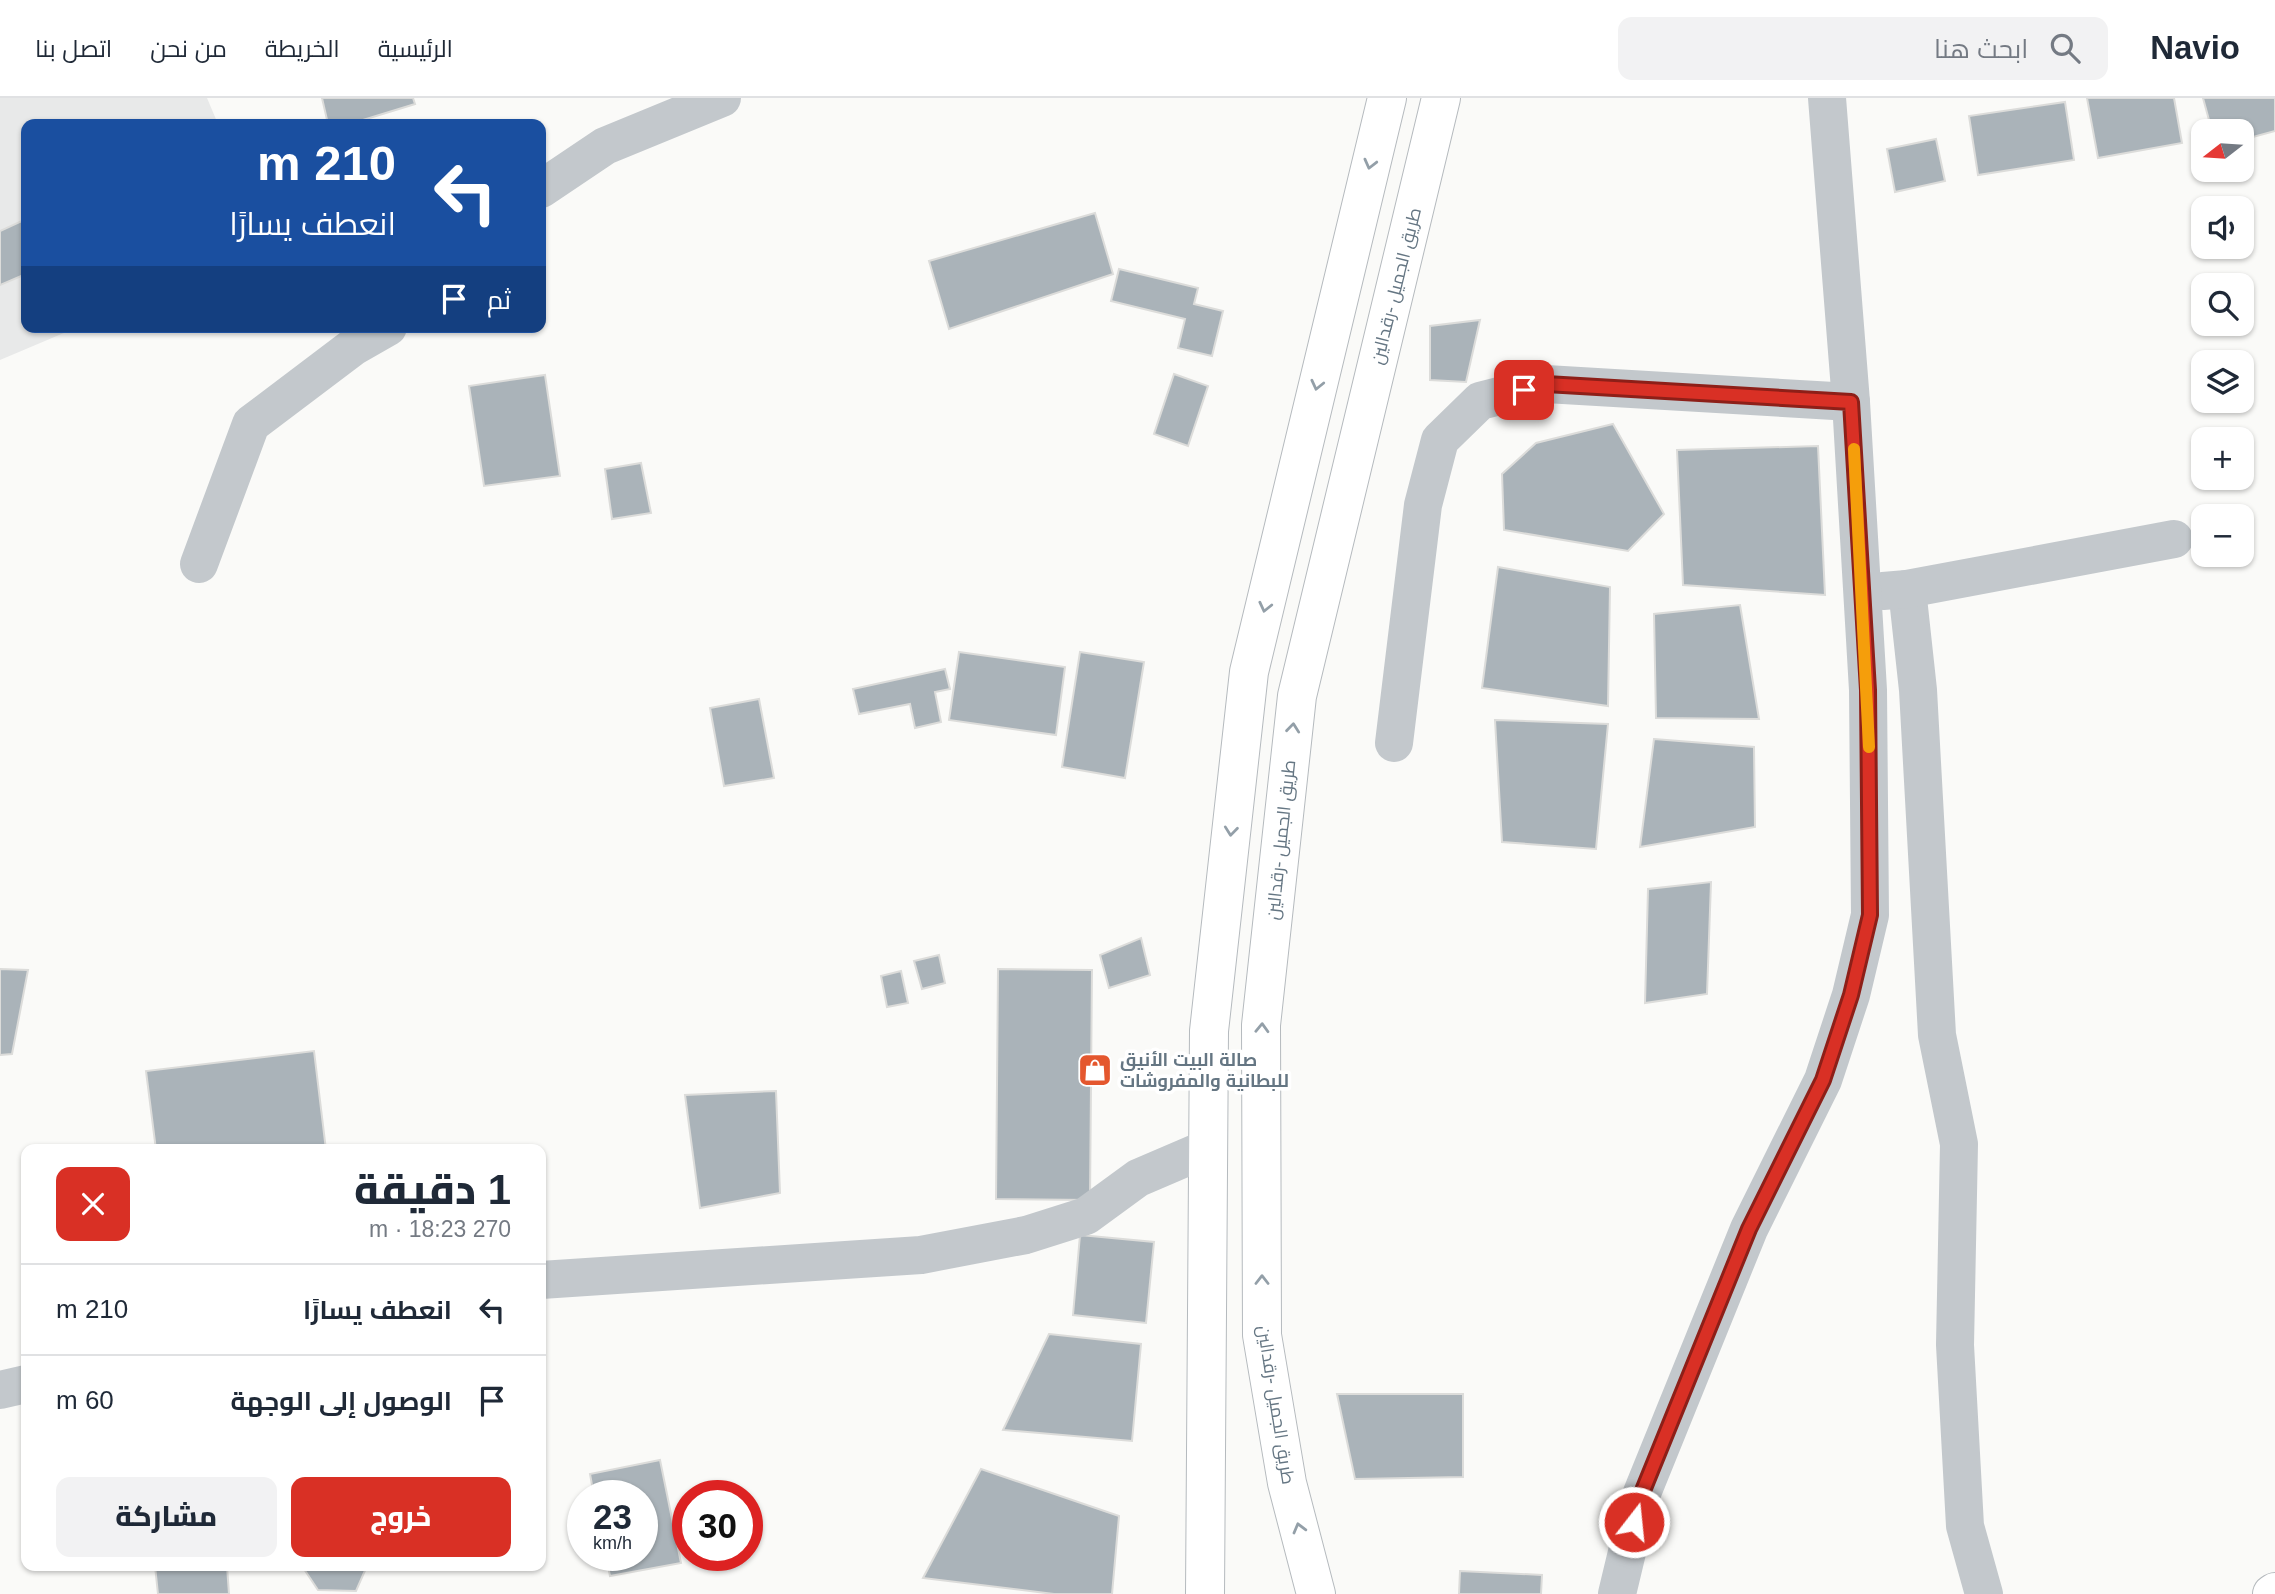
<!DOCTYPE html>
<html lang="ar">
<meta charset="utf-8">
<style>
:root{--surface:#fff;--page:#f2f2f3;--text:#1f2937;--muted:#747a83;--line:#e0e1e3;--accent:#d93025}
body{margin:0;font-family:Helvetica,Cairo,sans-serif;background:var(--page);color:var(--text);direction:rtl;height:100vh;display:flex;flex-direction:column;font-size:26px;white-space:nowrap}
*{box-sizing:border-box;margin:0}
p{font-size:23px;color:var(--muted)}
.icon{flex:none;width:38px;height:38px;fill:none;stroke:currentColor;stroke-width:2;stroke-linecap:round;stroke-linejoin:round}
.map{position:relative;flex:1;overflow:hidden;direction:ltr}
.panel{position:absolute;left:21px;top:1046px;width:525px;height:427px;display:flex;flex-direction:column;background:var(--surface);border-radius:14px;box-shadow:0 2px 5px #0004;direction:rtl}
.panel>*{flex:none}
.guide{position:absolute;left:21px;top:21px;width:525px;height:214px;border-radius:14px;box-shadow:0 2px 5px #0004;direction:rtl;background:#1a4fa0;color:#fff;overflow:hidden}
.needle{width:46px;rotate:253deg}
.buttons{position:absolute;left:2191px;top:21px;display:grid;gap:14px}
.buttons a{display:grid;place-items:center;width:63px;height:63px;border-radius:14px;background:var(--surface);box-shadow:0 2px 5px #0004;font-size:35px}
.speed{position:absolute;left:567px;top:1382px;display:flex;gap:14px;font-size:35px;font-weight:700;text-align:center}
.speed>*{display:grid;place-content:center;width:91px;height:91px;border-radius:50%;background:var(--surface);box-shadow:0 2px 5px #0004;line-height:1}
.speed small{font-size:18px;font-weight:400}
.speed .limit{border:10px solid #d22;background:#fff;color:#111}
.pin{position:absolute;display:grid;place-items:center;width:60px;height:60px;color:#fff;margin:-30px;border-radius:14px;box-shadow:0 4px 10px #0006}
.me{position:absolute;width:77px;margin:-38px;rotate:16deg;stroke-linejoin:round;filter:drop-shadow(0 0 5px #0008)}
.turn{display:flex;align-items:center;gap:24px;height:147px;padding:0 35px;font-size:32px}
.turn .icon{width:91px;height:91px;stroke-width:2.5}
.turn b{display:block;font-size:49px;line-height:60px}
.then{display:flex;align-items:center;height:66px;padding:0 35px;background:#0003;gap:14px;font-size:26px}
.round{display:grid;place-items:center;flex:none;width:74px;height:74px;border-radius:14px;background:var(--page)}
.overview{display:flex;align-items:center;justify-content:space-between;height:119px;padding:0 35px}
h1{font-size:42px;font-weight:800;line-height:52px}
.action{display:flex;gap:14px;margin-top:auto;padding:14px 35px}
.action a{flex:1;height:80px;border-radius:14px;background:var(--accent);color:#fff;font-size:28px;font-weight:800;line-height:80px;text-align:center}
.action a+a{background:var(--page);color:var(--text)}
ul{padding:0;list-style:none}
li{display:flex;align-items:center;gap:21px;height:91px;padding:0 35px;border-top:2px solid var(--line)}
li div{flex:1}
li b{display:block;font-size:26px}
li em{font-style:normal}
header{display:flex;align-items:center;gap:42px;box-sizing:border-box;height:98px;padding:0 35px;background:var(--surface);border-bottom:2px solid var(--line)}
header strong{font-size:33px}
nav{display:flex;gap:38px;margin-inline-start:auto;font-size:24px}
.search{width:490px;height:63px;background:var(--page);display:flex;align-items:center;gap:18px;box-sizing:border-box;padding:0 24px;border-radius:14px;color:var(--muted);font-size:26px}
.map>svg:first-child{display:block}
.built{fill:#e8e9e9}
.building{fill:#aab3b9;stroke:#dcdcda;stroke-width:2}
.lines{fill:none;stroke-linecap:round;stroke-linejoin:round}
.major-casing{stroke:#b5babe;stroke-width:40}
.minor{stroke:#c3c8cc;stroke-width:38}
.major{stroke:#fff;stroke-width:38}
.oneway{stroke:#939fa8}
.route-casing{stroke:#8d1f18;stroke-width:18}
.route{stroke:#d93025;stroke-width:12}
.slow{stroke:#f59e0b;stroke-width:12}
.labels{text-anchor:middle;stroke-width:7;stroke-linejoin:round;paint-order:stroke}
.street-label{font-size:18px;fill:#657683;stroke:#fff}
.poi-label{font-size:18px;font-weight:bold;fill:#657683;stroke:#fff;text-anchor:start}
</style>
<header>
<strong>Navio</strong>
<div class="search"><svg class="icon" aria-label="search" viewBox="0 0 24 24"><circle cx="10" cy="10" r="6"/><path d="M15 15l6 6"/></svg>ابحث هنا</div>
<nav><a>الرئيسية</a><a>الخريطة</a><a>من نحن</a><a>اتصل بنا</a></nav>
</header>
<div class="map">
<svg width="2275" height="1496" viewBox="0 0 2275 1496">
<rect width="100%" height="100%" fill="#fafaf8"/>
<path class="built" d="M0 0H207L218 26H26V229H78L0 262Z"/>
<g class="building">
<path d="M322 0H413L415 6 350 26H328Z"/>
<path d="M2087 0H2174L2182 45 2098 60Z"/>
<path d="M2203 0H2275V33L2242 42V33H2212Z"/>
<path d="M2065 4 2074 62 1978 77 1969 18Z"/>
<path d="M1936 41 1945 83 1895 94 1887 51Z"/>
<path d="M1095 115 1113 176 949 231 929 163Z"/>
<path d="M26 121V176L0 187V133Z"/>
<path d="M1119 171 1198 190 1194 206 1223 213 1212 258 1178 250 1185 221 1111 203Z"/>
<path d="M1480 222 1466 284 1430 282V228Z"/>
<path d="M1174 276 1208 288 1188 348 1154 336Z"/>
<path d="M545 277 560 378 484 388 469 288Z"/>
<path d="M1613 326 1664 416 1628 453 1504 432 1502 376 1536 345Z"/>
<path d="M1818 348 1825 497 1683 487 1677 352Z"/>
<path d="M641 365 651 415 612 421 605 371Z"/>
<path d="M1498 469 1610 489 1608 608 1482 590Z"/>
<path d="M1740 507 1759 621 1656 620 1654 516Z"/>
<path d="M959 554 1065 569 1056 637 949 622Z"/>
<path d="M1080 554 1144 564 1125 680 1062 669Z"/>
<path d="M945 571 950 591 935 594 941 624 915 630 910 606 859 616 853 591Z"/>
<path d="M759 601 774 680 724 688 710 610Z"/>
<path d="M1495 622 1608 626 1596 751 1502 744Z"/>
<path d="M1654 641 1754 649 1755 729 1640 749Z"/>
<path d="M1711 784 1707 896 1645 905 1648 791Z"/>
<path d="M1141 840 1150 877 1109 890 1100 857Z"/>
<path d="M939 857 945 885 922 891 914 863Z"/>
<path d="M0 871 28 872 12 956 0 957Z"/>
<path d="M998 871 1092 872 1090 1102 996 1101Z"/>
<path d="M901 873 908 905 887 909 881 878Z"/>
<path d="M314 953 326 1052H156L146 973Z"/>
<path d="M776 993 780 1095 700 1110 685 997Z"/>
<path d="M1080 1137 1154 1144 1146 1225 1073 1217Z"/>
<path d="M1049 1236 1141 1246 1132 1343 1003 1332Z"/>
<path d="M1337 1296H1463V1379L1355 1381Z"/>
<path d="M660 1362 681 1465 610 1478 606 1458H642V1398H594L590 1376Z"/>
<path d="M981 1371 1119 1418 1112 1496H1054L923 1480Z"/>
<path d="M155 1468H227L229 1496H158Z"/>
<path d="M302 1468H367L356 1493 318 1492Z"/>
<path d="M1460 1473 1542 1477 1541 1496H1459Z"/>
</g>
<g class="lines">
<g class="major-casing">
<g id="major">
<path d="M1205 1496 1209 933 1249 574 1387 0"/>
<path d="M1316 1496 1287 1385 1262 1237 1261 927 1297 598 1441 0"/>
<path d="M2272 1496 2275 1494"/>
</g>
</g>
<g class="minor">
<path d="M541 91 605 48 722 0"/>
<path d="M199 466 251 326 353 249 388 229"/>
<path d="M1907 491 1918 592 1937 937 1959 1046 1955 1247 1965 1428 1984 1496"/>
<path d="M1883 493 1907 491 2174 441"/>
<path d="M1394 645 1423 407 1440 342 1480 303 1546 286 1851 304"/>
<path d="M541 1182 921 1157 1026 1137 1086 1118 1138 1080 1208 1050"/>
<path d="M0 1292 26 1286"/>
<path d="M1617 1496 1640 1400 1749 1131 1823 982 1851 897 1870 817 1868 592 1851 304 1827 0"/>
</g>
<use href="#major" class="major"/>
</g>
<defs><path id="oneway-chevron" d="M-2-3.5L2.5 0L-2 3.5" fill="none" stroke-width="1.6" stroke-linecap="round" stroke-linejoin="round" transform="scale(1.75)"/></defs>
<g class="oneway">
<use href="#oneway-chevron" transform="translate(1370 66) rotate(104)"/>
<use href="#oneway-chevron" transform="translate(1317 287) rotate(103)"/>
<use href="#oneway-chevron" transform="translate(1265 509) rotate(103)"/>
<use href="#oneway-chevron" transform="translate(1293 630) rotate(-84)"/>
<use href="#oneway-chevron" transform="translate(1231 733) rotate(96)"/>
<use href="#oneway-chevron" transform="translate(1262 930) rotate(-88)"/>
<use href="#oneway-chevron" transform="translate(1262 1182) rotate(-90)"/>
<use href="#oneway-chevron" transform="translate(1299 1430) rotate(-105)"/>
</g>
<g class="lines">
<g class="route-casing">
<path id="route" d="M1524 292 1546 286 1851 304 1868 592 1870 817 1851 897 1823 982 1749 1131 1640 1400 1634 1424"/>
</g>
<use href="#route" class="route"/>
<path class="slow" d="M1854 351 1869 649"/>
</g>
<defs>
<g id="shop-square" transform="scale(1.75)"><rect x="-9" y="-9" width="18" height="18" rx="4" fill="#e4572e" stroke="#fff"/><path d="M-5-2.5h2.3a2.7 3.5 0 0 1 5.4 0H5L5.5 6h-11ZM-1.5-2.5h3a1.5 2.3 0 0 0-3 0Z" fill="#fff"/></g>
</defs>
<g fill-rule="evenodd">
<use href="#shop-square" x="1095" y="972"/>
</g>
<g class="labels">
<g class="street-label">
<text transform="translate(1396 188) rotate(-76)" y="6">طريق الجميل -رقدالين</text>
<text transform="translate(1281 742) rotate(-84)" y="6">طريق الجميل -رقدالين</text>
<text transform="translate(1276 1307) rotate(81)" y="6">طريق الجميل -رقدالين</text>
</g>
<g class="poi-label">
<text x="1120" y="968">صالة البيت الأنيق<tspan x="1120" dy="21">للبطانية والمفروشات</tspan></text>
</g>
</g>
</svg>
<div class="buttons">
<a><svg class="needle" viewBox="-14 -14 28 28"><path d="M0-13l5 13h-10z" fill="#e53935"/><path d="M0 13l5-13h-10z" fill="#747a83"/></svg></a>
<a><svg class="icon" aria-label="sound" viewBox="0 0 24 24"><path d="M4 9h4l5-4v14l-5-4H4zM17 9q2 3 0 6"/></svg></a>
<a><svg class="icon" aria-label="search" viewBox="0 0 24 24"><circle cx="10" cy="10" r="6"/><path d="M15 15l6 6"/></svg></a>
<a><svg class="icon" aria-label="layers" viewBox="0 0 24 24"><path d="M12 4l9 5-9 5-9-5zM3 14l9 5 9-5"/></svg></a>
<a>+</a>
<a>−</a>
</div>
<div class="speed"><div>23<small>km/h</small></div><div class="limit">30</div></div>
<div class="pin" style="left:1524px;top:292px;background:#d93025"><svg class="icon" aria-label="arrive" viewBox="0 0 24 24"><path d="M6 21V4h12l-3 4 3 4H6"/></svg></div>
<svg class="me" style="left:1634px;top:1424px" viewBox="-20 -20 40 40"><circle r="17" fill="#d93025" stroke="#fff" stroke-width="3"/><path d="M0-11L8 9 0 5-8 9z" fill="#fff"/></svg>
<div class="guide">
<div class="turn"><svg class="icon" aria-label="left" viewBox="0 0 24 24"><path d="M17 20v-9H6M10 6l-5 5 5 5"/></svg><div><b>210 m</b>انعطف يسارًا</div></div>
<div class="then">ثم<svg class="icon" aria-label="arrive" viewBox="0 0 24 24"><path d="M6 21V4h12l-3 4 3 4H6"/></svg></div>
</div>
<section class="panel">
<div class="overview"><div><h1>1 دقيقة</h1><p>270 m · 18:23</p></div><a class="round" style="background:#d93025;color:#fff"><svg class="icon" aria-label="close" viewBox="0 0 24 24"><path d="M6 6l12 12M18 6L6 18"/></svg></a></div>
<ul>
<li><svg class="icon" aria-label="left" viewBox="0 0 24 24"><path d="M17 20v-9H6M10 6l-5 5 5 5"/></svg><div><b>انعطف يسارًا</b></div><em>210 m</em></li>
<li><svg class="icon" aria-label="arrive" viewBox="0 0 24 24"><path d="M6 21V4h12l-3 4 3 4H6"/></svg><div><b>الوصول إلى الوجهة</b></div><em>60 m</em></li>
</ul>
<div class="action"><a>خروج</a><a>مشاركة</a></div>
</section>
</div>
